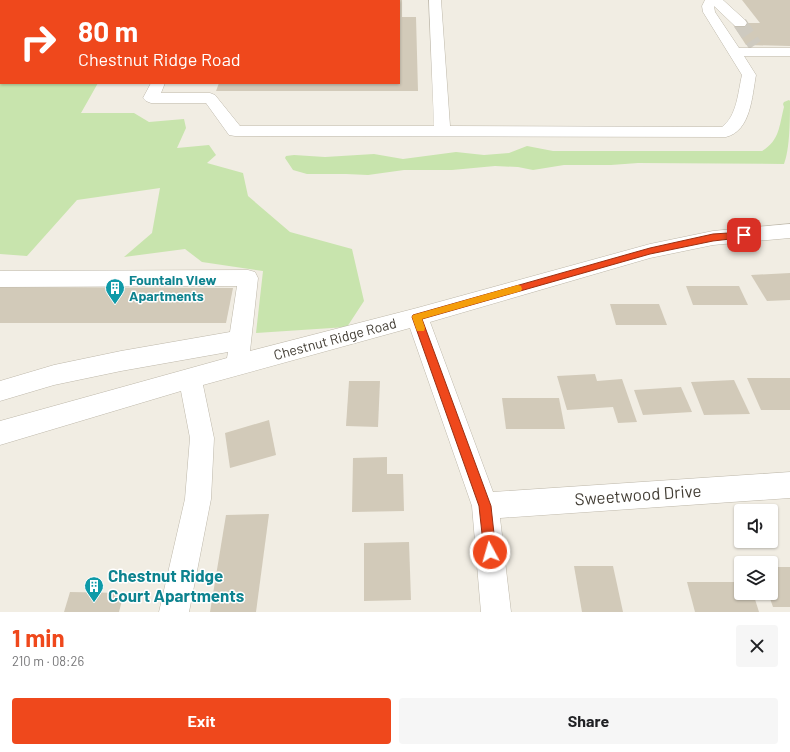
<!DOCTYPE html>
<meta charset="utf-8">
<style>
:root{--surface:#fff;--page:#f6f6f6;--text:#202124;--muted:#757577;--accent:#ef481c}
body{margin:0;font-family:Barlow,sans-serif;background:var(--page);color:var(--text);height:100vh;display:flex;flex-direction:column;font-size:15px;white-space:nowrap}
*{box-sizing:border-box;margin:0}
p{font-size:13px;color:var(--muted)}
.icon{flex:none;width:22px;height:22px;fill:none;stroke:currentColor;stroke-width:2;stroke-linecap:round;stroke-linejoin:round}
.map{position:relative;height:612px;overflow:hidden}
.details{display:flex;flex-direction:column;background:var(--surface);flex:1}
.details>*{flex:none}
.guide{position:absolute;left:0px;top:0px;width:400px;height:84px;box-shadow:0 1px 3px #0004;background:#ef481c;color:#fff;overflow:hidden}
.fabs{position:absolute;left:734px;top:504px;display:grid;gap:8px}
.fabs a{display:grid;place-items:center;width:44px;height:44px;border-radius:4px;background:var(--surface);box-shadow:0 1px 3px #0004;font-size:20px}
.pin{position:absolute;display:grid;place-items:center;width:34px;height:34px;color:#fff;margin:-17px;border-radius:8px;box-shadow:0 2px 6px #0006}
.me{position:absolute;width:44px;margin:-22px;rotate:354deg;stroke-linejoin:round;filter:drop-shadow(0 0 3px #0008)}
.turn{display:flex;align-items:center;gap:14px;height:84px;padding:0 12px;font-size:18px}
.turn .icon{width:52px;height:52px;stroke-width:2.5}
.turn b{display:block;font-size:28px;line-height:34px}
.round{display:grid;place-items:center;flex:none;width:42px;height:42px;border-radius:4px;background:var(--page)}
.overview{display:flex;align-items:center;justify-content:space-between;height:68px;padding:0 12px}
h1{font-size:24px;font-weight:700;line-height:30px;color:var(--accent)}
.action{display:flex;gap:8px;margin-top:auto;padding:8px 12px}
.action a{flex:1;height:46px;border-radius:4px;background:var(--accent);color:#fff;font-size:16px;font-weight:700;line-height:46px;text-align:center}
.action a+a{background:var(--page);color:var(--text)}
.map>svg:first-child{display:block}
.green{fill:#c8e4ad}
.building{fill:#d2cab9}
.lines{fill:none;stroke-linecap:round;stroke-linejoin:round}
.minor-tunnel{stroke:#cecac0;stroke-width:14;stroke-dasharray:14 7;stroke-linecap:butt}
.minor-casing{stroke:#beb8aa;stroke-width:1}
.path{stroke:#bdb299;stroke-width:1.5;stroke-dasharray:1.5 1.5;stroke-linecap:butt}
.minor{fill:#fff;fill-rule:evenodd}
.route{fill:#ef481c;stroke:#9b2f12}
.slow{fill:#f59e0b}
.labels{text-anchor:middle;stroke-width:3;stroke-linejoin:round;paint-order:stroke}
.culture-label{font-size:14px;font-weight:bold;fill:#0d838f;stroke:#fff;text-anchor:start}
.street-label{font-size:14px;fill:#423d34;stroke:#fff}
.near-street-label{font-size:17px;fill:#423d34;stroke:#fff}
.near-culture-label{font-size:17px;font-weight:bold;fill:#0d838f;stroke:#fff;text-anchor:start}
</style>
<div class="map">
<svg width="790" height="612" viewBox="0 0 790 612">
<rect width="100%" height="100%" fill="#f1ede3"/>
<g class="green">
<path d="M0 55 1 83H98L81 113H134L149 122 184 119 186 128 177 148 209 145 216 155 207 163 243 173 248 196 290 232 352 249 364 301 347 327 256 333 263 271 202 262 185 249 124 257 152 233 160 188 77 200 27 256 0 254Z"/>
<path d="M789 100 790 101C790 118 790 149 784 164L638 163 611 165H564L533 170 518 167 495 166 452 170H404L368 175 346 174H307L293 170 285 158 286 156 294 155 325 157 374 154 403 159 456 152 484 155 509 153 527 146 553 151H762C780 140 779 126 784 107L783 104 784 102Z"/>
</g>
<g class="building">
<path d="M399 0H402V17H416L418 91H216L219 83H399Z"/>
<path d="M742 0H790V46L746 45 732 23H760Z"/>
<path d="M790 273V300L767 301 751 275Z"/>
<path d="M686 286H739L748 305H693Z"/>
<path d="M0 287 233 288 226 323H0Z"/>
<path d="M610 304H659L667 325H616Z"/>
<path d="M595 374 597 381 622 379 637 422 618 423 613 407 567 410 557 376Z"/>
<path d="M747 378H790V410H761Z"/>
<path d="M734 380 750 414 704 415 691 382Z"/>
<path d="M349 381H380L378 427 346 426Z"/>
<path d="M681 387 692 412 643 415 634 390Z"/>
<path d="M502 398H559L565 429H506Z"/>
<path d="M269 420 276 455 230 468 225 433Z"/>
<path d="M387 457V474H403L404 511 352 512 353 458Z"/>
<path d="M269 514 256 612H210L226 515Z"/>
<path d="M409 542 411 600 364 601V543Z"/>
<path d="M574 566H613L623 612H582Z"/>
<path d="M771 567H790V607H773L768 593H771Z"/>
<path d="M687 582H741V593H753L759 612H695Z"/>
<path d="M70 592 124 593 119 612H64Z"/>
</g>
<g class="lines">
<path class="minor-tunnel" d="M740 23 755 45"/>
<g class="minor-casing">
<g id="minor">
<path d="M198 0H211L198 1Z"/>
<path d="M429 0H441L450 126 722 127C737 116 738 92 742 75L703 12 702 6 705 0H723L745 20 747 23 745 26H735L714 6 715 12 739 48H790V56H744L756 75C752 96 751 131 726 137L235 136 229 135 206 103H151L146 101 143 98 151 83H165L161 93H210L215 95 240 126H434Z"/>
<path d="M790 224V238L713 245 650 258 430 322 493 492 790 472V498L500 518 511 612H481L472 506 410 328 203 385 214 438 211 499 189 612H159L185 499 190 438 181 391 0 445V421L227 358 228 352 121 371 54 385 0 401V381L54 365 121 351 230 332 237 286 0 287V271L248 270 255 272 258 278 250 351 417 308 650 244 713 231Z"/>
</g>
</g>
<path class="path" d="M87 1 90 0"/>
<use href="#minor" class="minor"/>
</g>
<path class="route" d="M744 232 747 233 748 235 747 237 713 241 650 254 422 319 491 506 496 552 494 556 490 558 486 556 484 552 479 506 412 317 413 315 650 248 713 234Z"/>
<path class="slow" d="M518 285 521 286 522 289 521 291 422 319 425 328 424 331H417L412 317 413 315Z"/>
<defs>
<g id="building-pin" transform="scale(1)"><path d="M0 17L-7.5 6A9.5 9.5 0 1 1 7.5 6Z" fill="#0f9aa8" stroke="#fff"/><path d="M-4-6H4V6H1V3H-1V6H-4ZM-2.5-4.3h1.7v1.8h-1.7ZM.8-4.3h1.7v1.8H.8ZM-2.5-1h1.7V.8h-1.7ZM.8-1h1.7V.8H.8Z" fill="#fff"/></g>
</defs>
<g fill-rule="evenodd">
<use href="#building-pin" x="115" y="288"/>
<use href="#building-pin" x="94" y="586"/>
</g>
<g class="labels">
<g class="culture-label">
<text x="129" y="285">Fountain View<tspan x="129" dy="16">Apartments</tspan></text>
</g>
<g class="street-label">
<text transform="translate(335 339) rotate(-15)" y="5">Chestnut Ridge Road</text>
</g>
<g class="near-street-label">
<text transform="translate(638 495) rotate(-4)" y="6">Sweetwood Drive</text>
</g>
<g class="near-culture-label">
<text x="108" y="582">Chestnut Ridge<tspan x="108" dy="20">Court Apartments</tspan></text>
</g>
</g>
</svg>
<div class="fabs">
<a><svg class="icon" aria-label="sound" viewBox="0 0 24 24"><path d="M4 9h4l5-4v14l-5-4H4zM17 9q2 3 0 6"/></svg></a>
<a><svg class="icon" aria-label="layers" viewBox="0 0 24 24"><path d="M12 4l9 5-9 5-9-5zM3 14l9 5 9-5"/></svg></a>
</div>
<div class="pin" style="left:744px;top:235px;background:#d93025"><svg class="icon" aria-label="arrive" viewBox="0 0 24 24"><path d="M6 21V4h12l-3 4 3 4H6"/></svg></div>
<svg class="me" style="left:490px;top:552px" viewBox="-20 -20 40 40"><circle r="17" fill="#ef481c" stroke="#fff" stroke-width="3"/><path d="M0-11L8 9 0 5-8 9z" fill="#fff"/></svg>
<div class="guide">
<div class="turn"><svg class="icon" aria-label="right" viewBox="0 0 24 24"><path d="M7 20v-9h11M14 6l5 5-5 5"/></svg><div><b>80 m</b>Chestnut Ridge Road</div></div>
</div>
</div>
<section class="details">
<div class="overview"><div><h1>1 min</h1><p>210 m · 08:26</p></div><a class="round"><svg class="icon" aria-label="close" viewBox="0 0 24 24"><path d="M6 6l12 12M18 6L6 18"/></svg></a></div>
<div class="action"><a>Exit</a><a>Share</a></div>
</section>
